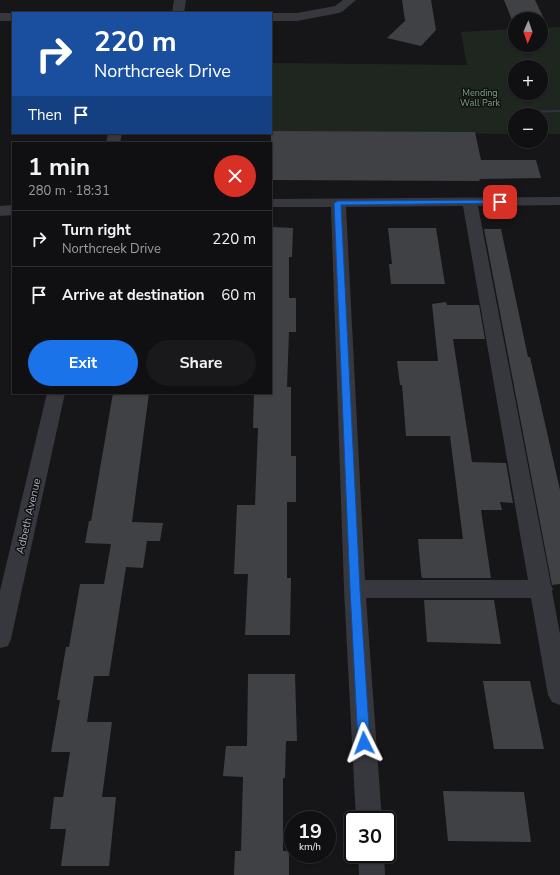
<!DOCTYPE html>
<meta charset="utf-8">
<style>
:root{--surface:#101012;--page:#19191b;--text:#f1f3f6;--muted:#9c9d9f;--line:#303032;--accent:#1a73e8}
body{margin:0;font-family:"Nunito Sans",sans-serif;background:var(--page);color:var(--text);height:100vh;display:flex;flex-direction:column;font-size:15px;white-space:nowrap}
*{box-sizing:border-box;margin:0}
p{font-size:13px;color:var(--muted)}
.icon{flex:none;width:22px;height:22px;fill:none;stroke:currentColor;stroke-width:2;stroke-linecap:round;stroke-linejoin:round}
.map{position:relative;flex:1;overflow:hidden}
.details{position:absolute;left:12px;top:142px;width:260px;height:252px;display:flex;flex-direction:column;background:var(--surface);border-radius:0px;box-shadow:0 1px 3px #0004,0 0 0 1px var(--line)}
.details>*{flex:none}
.top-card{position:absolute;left:12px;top:12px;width:260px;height:122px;border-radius:0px;box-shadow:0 1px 3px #0004,0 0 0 1px var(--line);background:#1a4fa0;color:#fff;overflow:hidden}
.needle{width:26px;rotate:182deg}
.controls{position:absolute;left:508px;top:12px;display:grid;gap:8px}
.controls a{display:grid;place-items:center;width:40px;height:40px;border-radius:50%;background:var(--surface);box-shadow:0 1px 3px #0004,0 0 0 1px var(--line);font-size:20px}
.speed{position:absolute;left:284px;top:811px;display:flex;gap:8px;font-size:20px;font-weight:700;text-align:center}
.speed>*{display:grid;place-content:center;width:52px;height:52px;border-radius:50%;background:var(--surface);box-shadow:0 1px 3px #0004,0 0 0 1px var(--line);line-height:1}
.speed small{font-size:10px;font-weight:400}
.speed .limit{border:2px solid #111;border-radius:6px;background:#fff;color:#111}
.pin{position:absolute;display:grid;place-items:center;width:34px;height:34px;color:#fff;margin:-17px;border-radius:8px;box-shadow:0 2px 6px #0006}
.me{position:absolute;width:44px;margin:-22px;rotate:357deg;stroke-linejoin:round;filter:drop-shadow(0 0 3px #0008)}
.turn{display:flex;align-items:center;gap:14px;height:84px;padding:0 16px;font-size:18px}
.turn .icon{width:52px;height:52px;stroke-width:2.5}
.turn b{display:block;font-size:28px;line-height:34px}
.then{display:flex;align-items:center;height:38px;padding:0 16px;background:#0003;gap:8px;font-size:15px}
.round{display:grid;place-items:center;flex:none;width:42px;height:42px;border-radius:21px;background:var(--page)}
.head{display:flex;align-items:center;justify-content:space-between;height:68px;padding:0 16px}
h1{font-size:24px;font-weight:700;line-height:30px}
.primary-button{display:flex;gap:8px;margin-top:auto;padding:8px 16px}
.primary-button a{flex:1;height:46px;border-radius:24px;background:var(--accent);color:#fff;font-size:16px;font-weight:700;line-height:46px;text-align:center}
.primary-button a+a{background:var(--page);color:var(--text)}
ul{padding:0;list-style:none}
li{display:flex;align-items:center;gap:12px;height:56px;padding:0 16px;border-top:1px solid var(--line)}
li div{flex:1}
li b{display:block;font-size:15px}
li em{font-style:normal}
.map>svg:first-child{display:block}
.green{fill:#1e261f;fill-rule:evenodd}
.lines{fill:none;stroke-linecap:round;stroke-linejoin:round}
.stream{fill:#2c353c;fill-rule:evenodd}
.building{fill:#404145}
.street{fill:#37383d;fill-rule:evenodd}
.route{fill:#1a73e8;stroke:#114b97}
.labels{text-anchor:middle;stroke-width:3;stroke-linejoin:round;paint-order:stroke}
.far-park-label{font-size:9px;fill:#7fa381;stroke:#111113}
.street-label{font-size:11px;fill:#a8adb8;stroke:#111113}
</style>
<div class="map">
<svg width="560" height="875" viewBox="0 0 560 875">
<rect width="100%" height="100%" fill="#161618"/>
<path class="green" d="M560 27V134H541V115H515V134L271 131V63L467 65 461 32 515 29V45H541V28ZM515 67H541V93H515Z"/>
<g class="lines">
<path class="stream" d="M560 110V112L520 113 518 112 520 111Z"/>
</g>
<g class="building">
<path d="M402 0H431L436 30 421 46 387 38 405 21Z"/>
<path d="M504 0H535L547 25H541V19H515L514 25Z"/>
<path d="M271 131 475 132 481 160H536L541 178 479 179 480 181 271 180Z"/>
<path d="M271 227 293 228 292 257H289V298H296V332H289L287 387H291V456H296V502H287V578H291L290 635H245L248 574H234L237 505H255L258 428H253L254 393H271Z"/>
<path d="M388 228H436L445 284H391L389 264H392Z"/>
<path d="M484 229H501L528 357H530L560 490V584L552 585Z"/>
<path d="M446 302 447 305H479L485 339H453L472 462 506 463 513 503 500 502 502 510H481L491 578H422L421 573 418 539H463L450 436H406L402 385H400L397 361H438L432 304Z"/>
<path d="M113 393H149L132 522 163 523 160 541H147L143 568 126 567 109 676H94L87 722H112L102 797H116L109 866H61L66 829H50L54 797H63L70 752H51L60 700H57L66 647H69L80 584H104L111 544 85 543 89 521H91Z"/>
<path d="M424 600H494L501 644 427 642Z"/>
<path d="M248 674H295L297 741H286L285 778H283V851H289V875H234L235 851H241L243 777 223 776 226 746H247Z"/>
<path d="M483 681H530L544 749H494Z"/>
<path d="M443 791 524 792 531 842 448 841Z"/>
</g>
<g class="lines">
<g class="street">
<path d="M174 0H186L184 13H172Z"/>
<path d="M343 0H356L343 11 339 13 297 21H271V13H297L335 6Z"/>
<rect x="0" y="13" width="13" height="8"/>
<path d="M108 133H122L120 143H106Z"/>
<path d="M560 197V205L478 206 551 585 553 589 552 591 560 634V705L552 702 548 695 531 598H366L382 820H356L344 589 331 207H271V199ZM463 206 528 580H365L346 207Z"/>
<path d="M13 205V215L0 216V206Z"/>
<path d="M47 393H65L11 639 8 646 0 648V591Z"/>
<path d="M358 854H384L385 875H359Z"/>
</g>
</g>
<path class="route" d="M500 200 504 202 503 203 341 205 360 589 370 743 368 747 364 748 360 747 358 743 350 589 334 203 338 201Z"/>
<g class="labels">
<g class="far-park-label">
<text x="480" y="96">Mending<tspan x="480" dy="10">Wall Park</tspan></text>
</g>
<g class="street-label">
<text transform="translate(28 516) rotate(-77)" y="4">Adbeth Avenue</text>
</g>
</g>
</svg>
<div class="controls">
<a><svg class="needle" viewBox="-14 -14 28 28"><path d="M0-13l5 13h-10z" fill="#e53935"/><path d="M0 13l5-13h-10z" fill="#9c9d9f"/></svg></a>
<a>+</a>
<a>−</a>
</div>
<div class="speed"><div>19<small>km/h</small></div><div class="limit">30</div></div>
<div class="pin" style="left:500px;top:202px;background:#d93025"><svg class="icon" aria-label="arrive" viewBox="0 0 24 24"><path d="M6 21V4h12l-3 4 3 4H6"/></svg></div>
<svg class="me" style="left:364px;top:743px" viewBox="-20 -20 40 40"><path d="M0-17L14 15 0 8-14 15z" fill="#1a73e8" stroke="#fff" stroke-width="4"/></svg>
<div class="top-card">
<div class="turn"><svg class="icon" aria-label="right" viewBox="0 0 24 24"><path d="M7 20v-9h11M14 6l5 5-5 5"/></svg><div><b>220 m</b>Northcreek Drive</div></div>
<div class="then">Then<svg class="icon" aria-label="arrive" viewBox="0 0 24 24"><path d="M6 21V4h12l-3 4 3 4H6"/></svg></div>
</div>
<section class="details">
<div class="head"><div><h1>1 min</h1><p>280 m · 18:31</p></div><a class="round" style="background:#d93025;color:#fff"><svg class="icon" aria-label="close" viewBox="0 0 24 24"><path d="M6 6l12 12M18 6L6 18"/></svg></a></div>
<ul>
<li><svg class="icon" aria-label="right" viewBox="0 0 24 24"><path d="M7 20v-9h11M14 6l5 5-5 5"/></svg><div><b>Turn right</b><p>Northcreek Drive</p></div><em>220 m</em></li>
<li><svg class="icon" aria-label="arrive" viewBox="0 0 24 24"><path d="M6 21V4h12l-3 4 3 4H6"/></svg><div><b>Arrive at destination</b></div><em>60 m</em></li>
</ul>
<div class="primary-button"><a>Exit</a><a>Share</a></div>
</section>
</div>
